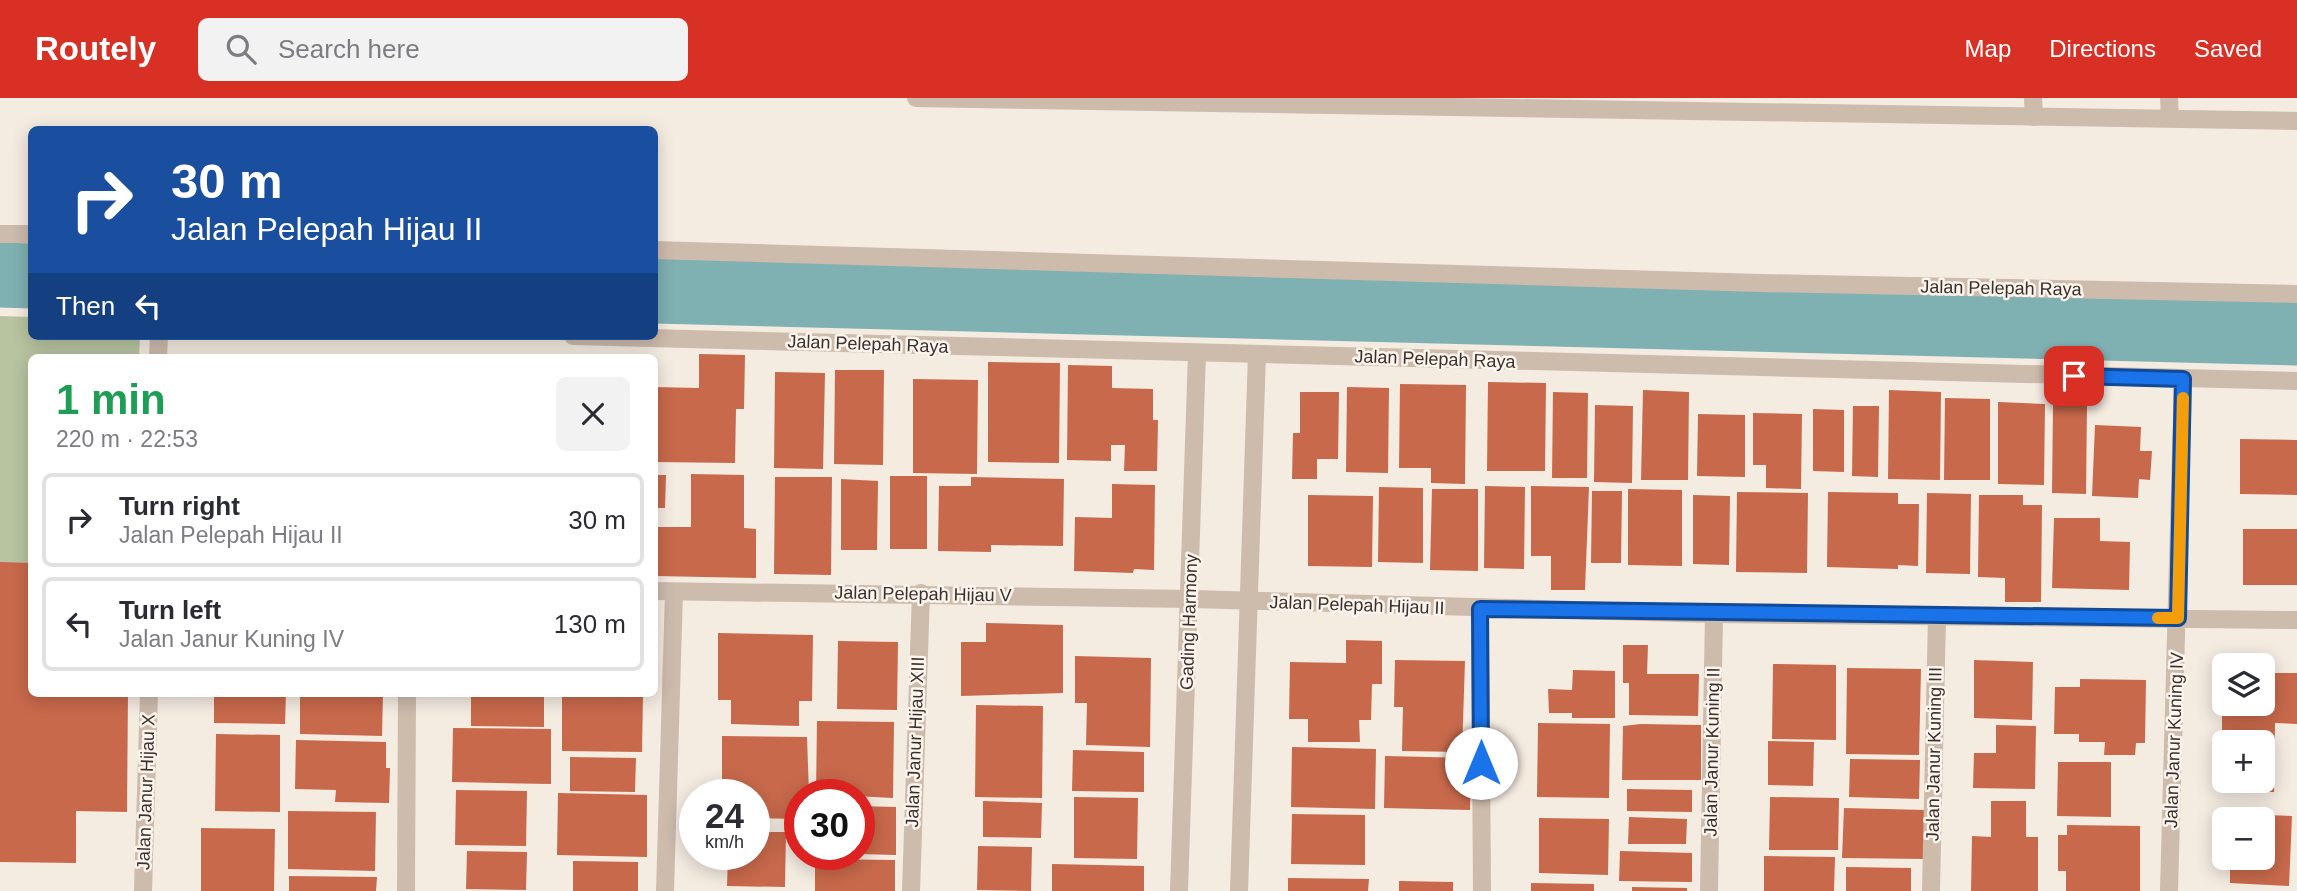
<!DOCTYPE html>
<meta charset="utf-8">
<style>
:root{--surface:#fff;--page:#f2f2f3;--text:#2b2b33;--muted:#7c7c81;--line:#e1e1e2;--accent:#d93025}
body{margin:0;font-family:Arial,sans-serif;background:var(--page);color:var(--text);height:100vh;display:flex;flex-direction:column;font-size:26px;white-space:nowrap}
*{box-sizing:border-box;margin:0}
p{font-size:23px;color:var(--muted)}
.icon{flex:none;width:38px;height:38px;fill:none;stroke:currentColor;stroke-width:2;stroke-linecap:round;stroke-linejoin:round}
.map{position:relative;flex:1;overflow:hidden}
.panel{position:absolute;left:28px;top:256px;width:630px;height:343px;display:flex;flex-direction:column;background:var(--surface);border-radius:10px;box-shadow:0 4px 18px #0003}
.panel>*{flex:none}
.hud{position:absolute;left:28px;top:28px;width:630px;height:214px;border-radius:10px;box-shadow:0 4px 18px #0003;background:#1a4fa0;color:#fff;overflow:hidden}
.buttons{position:absolute;left:2212px;top:555px;display:grid;gap:14px}
.buttons a{display:grid;place-items:center;width:63px;height:63px;border-radius:10px;background:var(--surface);box-shadow:0 4px 18px #0003;font-size:35px}
.speed{position:absolute;left:679px;top:681px;display:flex;gap:14px;font-size:35px;font-weight:700;text-align:center}
.speed>*{display:grid;place-content:center;width:91px;height:91px;border-radius:50%;background:var(--surface);box-shadow:0 4px 18px #0003;line-height:1}
.speed small{font-size:18px;font-weight:400}
.speed .limit{border:10px solid #d22;background:#fff;color:#111}
.pin{position:absolute;display:grid;place-items:center;width:60px;height:60px;color:#fff;margin:-30px;border-radius:14px;box-shadow:0 4px 10px #0006}
.me{position:absolute;width:77px;margin:-38px;rotate:0deg;stroke-linejoin:round;filter:drop-shadow(0 0 5px #0008)}
.turn{display:flex;align-items:center;gap:24px;height:147px;padding:0 28px;font-size:32px}
.turn .icon{width:91px;height:91px;stroke-width:2.5}
.turn b{display:block;font-size:49px;line-height:60px}
.then{display:flex;align-items:center;height:66px;padding:0 28px;background:#0003;gap:14px;font-size:26px}
.round{display:grid;place-items:center;flex:none;width:74px;height:74px;border-radius:10px;background:var(--page)}
.overview{display:flex;align-items:center;justify-content:space-between;height:119px;padding:0 28px}
h1{font-size:42px;font-weight:800;line-height:52px;color:#1e9e55}
ul{padding:0;list-style:none}
li{display:flex;align-items:center;gap:21px;height:94px;margin:0 14px 10px;padding:0 14px;border:4px solid var(--line);border-radius:10px}
li div{flex:1}
li b{display:block;font-size:26px}
li em{font-style:normal}
header{display:flex;align-items:center;gap:42px;box-sizing:border-box;height:98px;padding:0 35px;background:var(--accent);color:#fff}
header strong{font-size:33px}
nav{display:flex;gap:38px;margin-inline-start:auto;font-size:24px}
.search{width:490px;height:63px;background:var(--page);display:flex;align-items:center;gap:18px;box-sizing:border-box;padding:0 24px;border-radius:10px;color:var(--muted);font-size:26px}
.map>svg:first-child{display:block}
.green{fill:#b8c4a0}
.lines{fill:none;stroke-linecap:round;stroke-linejoin:round}
.river{stroke:#7fb0b2;stroke-width:65}
.building{fill:#c8694b}
.minor{stroke:#cdbbac;stroke-width:18}
.route-casing{stroke:#114b97;stroke-width:18}
.route{stroke:#1a73e8;stroke-width:12}
.slow{stroke:#f59e0b;stroke-width:12}
.labels{text-anchor:middle;stroke-width:5;stroke-linejoin:round;paint-order:stroke}
.street-label{font-size:18px;fill:#3b302b;stroke:#fbf5ee}
</style>
<header>
<strong>Routely</strong>
<div class="search"><svg class="icon" aria-label="search" viewBox="0 0 24 24"><circle cx="10" cy="10" r="6"/><path d="M15 15l6 6"/></svg>Search here</div>
<nav><a>Map</a><a>Directions</a><a>Saved</a></nav>
</header>
<div class="map">
<svg width="2297" height="793" viewBox="0 0 2297 793">
<rect width="100%" height="100%" fill="#f4ebe1"/>
<path class="green" d="M0 218 31 219 32 238H140L139 259H32V595L0 696Z"/>
<g class="lines">
<g class="river">
<path d="M0 177 32 178"/>
<path d="M654 193 2297 235"/>
</g>
</g>
<g class="building">
<path d="M699 256 745 257 744 311H736L735 365 654 364V289L699 290Z"/>
<path d="M988 264 1060 265 1059 365 988 364Z"/>
<path d="M1068 267 1112 268V290L1153 291V322H1158L1157 373H1124L1125 347H1111V363L1067 362Z"/>
<path d="M835 272H884L883 367 834 366Z"/>
<path d="M775 274 825 275 823 371 774 370Z"/>
<path d="M913 281 978 282 977 376 913 375Z"/>
<path d="M1488 284 1546 285 1545 373H1487Z"/>
<path d="M1400 286 1466 287 1465 386 1431 385V370H1399Z"/>
<path d="M1347 289 1389 290 1388 375 1346 374Z"/>
<path d="M1643 292 1689 294 1688 382H1641Z"/>
<path d="M1889 292 1941 294 1940 382 1888 381Z"/>
<path d="M1300 294H1339L1338 361H1317V381H1292L1293 335H1300Z"/>
<path d="M1553 294 1588 295 1587 380H1552Z"/>
<path d="M1945 300 1990 301V382H1944Z"/>
<path d="M1998 304 2045 306 2044 387 1998 386Z"/>
<path d="M2053 306 2087 307 2086 396 2052 395Z"/>
<path d="M1595 307 1633 308 1632 385 1594 384Z"/>
<path d="M1853 308H1879L1878 379 1852 378Z"/>
<path d="M1813 311 1844 312V374L1813 373Z"/>
<path d="M1753 315 1802 316 1801 391 1766 390V367H1753Z"/>
<path d="M1698 316 1745 317V379L1697 378Z"/>
<path d="M2095 327 2141 329 2140 353H2152L2150 382 2139 381 2138 400 2092 398Z"/>
<path d="M2240 341 2297 342V397L2240 396Z"/>
<path d="M691 376 744 377V430L756 431V480L654 478V429H691Z"/>
<path d="M654 377H666L665 410H654Z"/>
<rect x="890" y="378" width="37" height="73"/>
<path d="M775 379H832L831 477 774 476Z"/>
<path d="M971 379 1064 381 1063 448 991 447V454L938 453 939 388H971Z"/>
<path d="M841 381 878 383 877 452H841Z"/>
<path d="M1112 386 1155 387 1154 472 1134 471 1133 475 1074 473 1075 419 1112 420Z"/>
<path d="M1485 388 1525 389 1524 471 1484 470Z"/>
<path d="M1531 388 1589 389 1585 492H1551V458H1531Z"/>
<path d="M1379 389 1423 390V465L1378 464Z"/>
<path d="M1432 391H1478V473L1430 472Z"/>
<path d="M1628 391 1682 392V468L1628 467Z"/>
<path d="M1592 393H1622L1621 465H1591Z"/>
<path d="M1737 394 1808 395 1807 475 1736 474Z"/>
<path d="M1828 394 1898 395V406H1919L1918 468 1898 467V471L1827 469Z"/>
<path d="M1927 395 1971 396 1970 476 1926 475Z"/>
<path d="M1308 397 1373 398 1372 469 1308 468Z"/>
<path d="M1693 397 1730 398 1729 467 1693 466Z"/>
<path d="M1979 397H2023V407H2042L2041 504H2005V480L1978 479Z"/>
<path d="M2054 420H2100V443L2130 444 2129 492 2052 490Z"/>
<rect x="2243" y="431" width="54" height="56"/>
<path d="M0 464 32 465V595H128L127 714 76 713V765L0 764Z"/>
<path d="M986 525 1063 527V595L961 598V544H986Z"/>
<path d="M718 535 813 537 812 603H799V628L731 626V602H718Z"/>
<path d="M1346 542 1382 543V586H1372L1371 622H1359L1360 644H1308V621H1289L1290 564 1346 565Z"/>
<path d="M838 543 898 544 897 612 837 611Z"/>
<path d="M1623 547H1648L1647 576H1699L1698 618 1629 617V585H1623Z"/>
<path d="M1075 558 1151 560 1150 649 1086 647 1087 605H1075Z"/>
<path d="M1395 562 1465 563 1462 654 1402 653 1403 609H1394Z"/>
<path d="M1974 562 2033 564 2032 622 1974 620Z"/>
<path d="M1773 566 1836 567V642L1772 641Z"/>
<path d="M1847 570 1921 571 1919 657 1846 656Z"/>
<path d="M1573 572 1615 573V620H1572V615H1549L1548 591 1572 592Z"/>
<path d="M2263 575H2297V626L2275 625 2274 694H2222V658L2224 682H2263V644H2222V606H2263Z"/>
<path d="M2080 581 2146 582 2145 645H2136L2135 657H2104L2105 644H2079V636H2054L2055 589H2080Z"/>
<path d="M214 595H286L285 626 214 625Z"/>
<path d="M300 595H383L382 638 300 636Z"/>
<path d="M471 595H544V629L471 628Z"/>
<path d="M562 596 643 598 642 654 562 653Z"/>
<path d="M976 607 1043 608 1042 700 975 699Z"/>
<path d="M817 623 894 624 893 700 816 696Z"/>
<path d="M1538 625 1610 626 1609 700 1537 699Z"/>
<path d="M1641 626 1701 627V682H1622L1623 628Z"/>
<path d="M1996 627 2036 628 2035 691 1973 690 1974 655H1996Z"/>
<path d="M453 630 551 631V686L452 684Z"/>
<path d="M216 636 280 637V714L215 713Z"/>
<path d="M722 638 807 639 809 696H800V721L754 720V696H722Z"/>
<path d="M296 642 386 644V670H390L389 705 335 704 336 692 295 691Z"/>
<path d="M1768 643 1814 644 1813 688 1768 687Z"/>
<path d="M1292 649 1376 651 1375 711 1291 709Z"/>
<path d="M1073 652 1144 654V694L1072 693Z"/>
<path d="M1385 658 1471 660 1470 712 1384 710Z"/>
<path d="M570 659 636 660 635 694 570 693Z"/>
<path d="M1850 661 1920 662 1919 701 1849 699Z"/>
<path d="M2058 664H2111V719L2057 718Z"/>
<path d="M1627 691 1692 692V714L1627 713Z"/>
<path d="M456 692 527 693 526 748 455 747Z"/>
<path d="M558 695 647 697V759L557 757Z"/>
<path d="M1074 699 1138 700 1137 761 1074 760Z"/>
<path d="M1770 699 1839 700 1838 752H1769Z"/>
<path d="M983 703 1042 705 1041 740 983 739Z"/>
<path d="M1991 703H2026V739H2038V793H1971L1972 738 1991 739Z"/>
<path d="M859 708 896 709V757L859 756Z"/>
<path d="M1844 710 1926 712 1925 761 1842 760Z"/>
<path d="M288 713 376 714 375 773 288 771Z"/>
<path d="M1292 716 1365 717V767L1291 766Z"/>
<path d="M2232 716 2292 718 2289 788 2230 785V760H2263V721H2231Z"/>
<path d="M1629 719 1687 721 1686 746H1628Z"/>
<path d="M1539 720 1609 721 1608 777 1539 775Z"/>
<path d="M2067 727 2140 728V793H2066V773H2058V737H2067Z"/>
<path d="M201 730 275 731 274 793H201Z"/>
<path d="M754 734H786L785 789 727 788 728 756H754Z"/>
<path d="M978 748 1032 749 1031 793 977 792Z"/>
<path d="M467 753 527 754 526 792 466 791Z"/>
<path d="M1620 753 1692 755V784L1619 783Z"/>
<path d="M1764 758 1835 759 1834 793H1764Z"/>
<path d="M815 761 895 762V793H815Z"/>
<path d="M573 763 638 764V793H573Z"/>
<path d="M1052 766 1144 768V793H1052Z"/>
<path d="M1846 769 1911 770V793H1846Z"/>
<path d="M289 778 377 779 376 793H289Z"/>
<path d="M1288 780 1369 781 1368 793H1288Z"/>
<path d="M1399 783 1453 784V793H1399Z"/>
<path d="M1531 785 1594 786V793H1531Z"/>
<path d="M1632 789 1687 790V793H1632Z"/>
</g>
<g class="lines">
<g class="minor">
<path d="M916 0 2297 23"/>
<path d="M2033 0 2034 19"/>
<path d="M2169 0 2170 20"/>
<path d="M0 136H32"/>
<path d="M654 152 1760 185 2297 196"/>
<path d="M573 238 2297 283"/>
<path d="M158 259 159 238"/>
<path d="M654 493 1191 501 1714 516 2297 522"/>
<path d="M1480 511 1482 793"/>
<path d="M143 793 149 595"/>
<path d="M406 793 407 595"/>
<path d="M665 793 674 494"/>
<path d="M911 793 921 495"/>
<path d="M1179 793 1197 255"/>
<path d="M1239 793 1257 256"/>
<path d="M1709 793 1714 516"/>
<path d="M1931 793 1937 518"/>
<path d="M2169 793 2183 281"/>
</g>
</g>
<g class="lines">
<g class="route-casing">
<path id="route" d="M1481 665 1480 511 2178 520 2183 281 2074 278"/>
</g>
<use href="#route" class="route"/>
<path class="slow" d="M2158 520H2178L2183 300"/>
</g>
<g class="labels">
<g class="street-label">
<text transform="translate(2001 190) rotate(1)" y="6">Jalan Pelepah Raya</text>
<text transform="translate(868 246) rotate(2)" y="6">Jalan Pelepah Raya</text>
<text transform="translate(1435 261) rotate(2)" y="6">Jalan Pelepah Raya</text>
<text transform="translate(923 496) rotate(1)" y="6">Jalan Pelepah Hijau V</text>
<text transform="translate(1357 507) rotate(2)" y="6">Jalan Pelepah Hijau II</text>
<text transform="translate(1189 524) rotate(-88)" y="6">Gading Harmony</text>
<text transform="translate(2174 642) rotate(-88)" y="6">Jalan Janur Kuning IV</text>
<text transform="translate(915 644) rotate(-88)" y="6">Jalan Janur Hijau XIII</text>
<text transform="translate(1712 654) rotate(-89)" y="6">Jalan Janur Kuning II</text>
<text transform="translate(1934 656) rotate(-89)" y="6">Jalan Janur Kuning III</text>
<text transform="translate(146 694) rotate(-88)" y="6">Jalan Janur Hijau X</text>
</g>
</g>
</svg>
<div class="buttons">
<a><svg class="icon" aria-label="layers" viewBox="0 0 24 24"><path d="M12 4l9 5-9 5-9-5zM3 14l9 5 9-5"/></svg></a>
<a>+</a>
<a>−</a>
</div>
<div class="speed"><div>24<small>km/h</small></div><div class="limit">30</div></div>
<div class="pin" style="left:2074px;top:278px;background:#d93025"><svg class="icon" aria-label="arrive" viewBox="0 0 24 24"><path d="M6 21V4h12l-3 4 3 4H6"/></svg></div>
<svg class="me" style="left:1481px;top:665px" viewBox="-20 -20 40 40"><circle r="19" fill="#fff"/><path d="M0-13L10 11 0 6-10 11z" fill="#1a73e8"/></svg>
<div class="hud">
<div class="turn"><svg class="icon" aria-label="right" viewBox="0 0 24 24"><path d="M7 20v-9h11M14 6l5 5-5 5"/></svg><div><b>30 m</b>Jalan Pelepah Hijau II</div></div>
<div class="then">Then<svg class="icon" aria-label="left" viewBox="0 0 24 24"><path d="M17 20v-9H6M10 6l-5 5 5 5"/></svg></div>
</div>
<section class="panel">
<div class="overview"><div><h1>1 min</h1><p>220 m · 22:53</p></div><a class="round"><svg class="icon" aria-label="close" viewBox="0 0 24 24"><path d="M6 6l12 12M18 6L6 18"/></svg></a></div>
<ul>
<li><svg class="icon" aria-label="right" viewBox="0 0 24 24"><path d="M7 20v-9h11M14 6l5 5-5 5"/></svg><div><b>Turn right</b><p>Jalan Pelepah Hijau II</p></div><em>30 m</em></li>
<li><svg class="icon" aria-label="left" viewBox="0 0 24 24"><path d="M17 20v-9H6M10 6l-5 5 5 5"/></svg><div><b>Turn left</b><p>Jalan Janur Kuning IV</p></div><em>130 m</em></li>
</ul>
</section>
</div>
